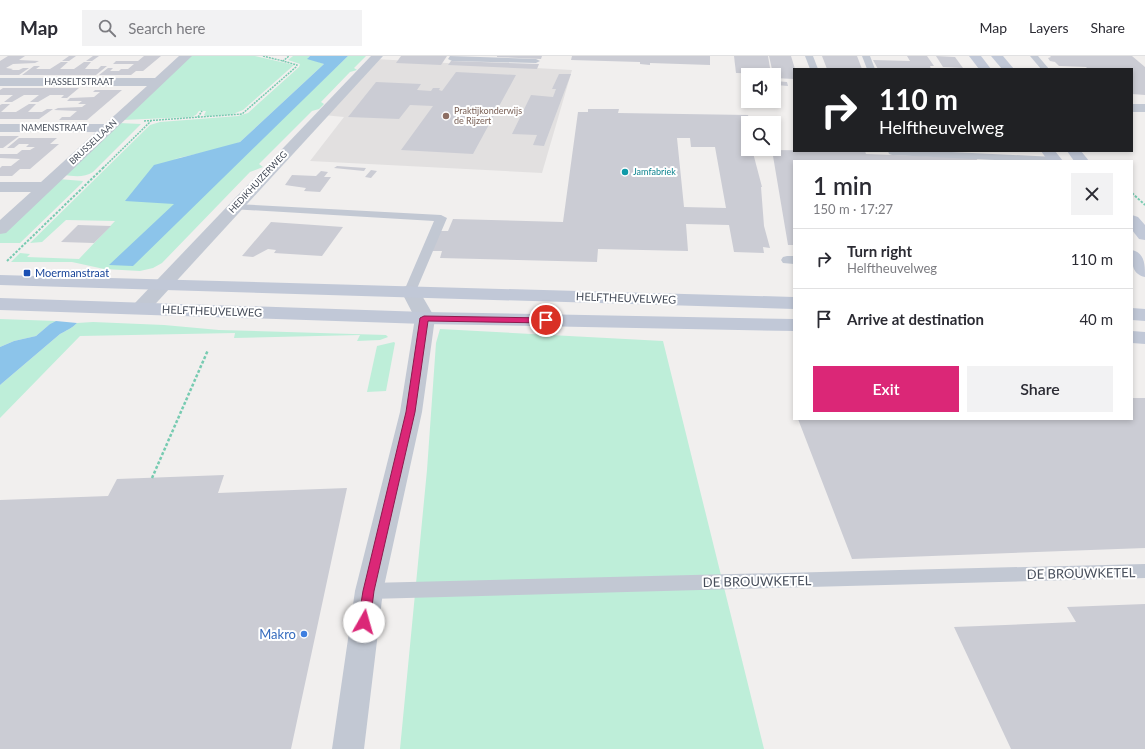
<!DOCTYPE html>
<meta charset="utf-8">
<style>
:root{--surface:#fff;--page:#f2f2f3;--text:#2b2b33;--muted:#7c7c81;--line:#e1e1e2;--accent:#db2777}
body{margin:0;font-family:Lato,sans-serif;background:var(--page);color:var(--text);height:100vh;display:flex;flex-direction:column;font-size:15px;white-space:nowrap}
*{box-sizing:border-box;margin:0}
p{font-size:13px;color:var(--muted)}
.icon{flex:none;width:22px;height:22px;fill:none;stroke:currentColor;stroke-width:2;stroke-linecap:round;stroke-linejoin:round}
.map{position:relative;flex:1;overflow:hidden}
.panel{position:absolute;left:793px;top:104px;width:340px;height:260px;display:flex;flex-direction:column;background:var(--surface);border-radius:0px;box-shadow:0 2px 6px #0003}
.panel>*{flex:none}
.guide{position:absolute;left:793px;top:12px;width:340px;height:84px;border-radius:0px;box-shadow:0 2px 6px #0003;background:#202124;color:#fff;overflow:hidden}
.controls{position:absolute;left:741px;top:12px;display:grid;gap:8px}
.controls a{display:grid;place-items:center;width:40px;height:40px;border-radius:0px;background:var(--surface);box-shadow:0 2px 6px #0003;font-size:20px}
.pin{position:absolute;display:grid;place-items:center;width:34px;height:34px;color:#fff;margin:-17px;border:2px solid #fff;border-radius:50%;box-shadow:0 1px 4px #0007}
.me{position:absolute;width:44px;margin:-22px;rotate:7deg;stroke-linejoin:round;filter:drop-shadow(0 0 3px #0008)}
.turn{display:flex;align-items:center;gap:14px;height:84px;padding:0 20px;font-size:18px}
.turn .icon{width:52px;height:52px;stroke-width:2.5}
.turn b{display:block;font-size:28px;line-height:34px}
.round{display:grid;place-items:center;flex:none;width:42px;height:42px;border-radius:0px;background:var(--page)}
.head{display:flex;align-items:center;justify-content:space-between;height:68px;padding:0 20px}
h1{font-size:24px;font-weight:600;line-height:30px}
.action{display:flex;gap:8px;margin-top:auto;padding:8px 20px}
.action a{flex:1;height:46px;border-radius:0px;background:var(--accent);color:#fff;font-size:16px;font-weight:600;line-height:46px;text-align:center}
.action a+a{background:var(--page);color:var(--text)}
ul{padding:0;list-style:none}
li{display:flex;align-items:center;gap:12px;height:60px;padding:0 20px;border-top:1px solid var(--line)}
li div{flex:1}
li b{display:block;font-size:15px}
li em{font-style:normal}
header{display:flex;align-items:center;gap:24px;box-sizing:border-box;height:56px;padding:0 20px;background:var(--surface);border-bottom:1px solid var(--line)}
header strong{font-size:19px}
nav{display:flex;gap:22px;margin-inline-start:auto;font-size:14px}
.search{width:280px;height:36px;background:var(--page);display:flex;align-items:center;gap:10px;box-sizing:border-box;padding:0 14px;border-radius:0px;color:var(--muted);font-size:15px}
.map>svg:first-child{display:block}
.education{fill:#e2e0e0}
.green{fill:#beeed9}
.water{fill:#8cc4ea}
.building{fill:#cbccd4;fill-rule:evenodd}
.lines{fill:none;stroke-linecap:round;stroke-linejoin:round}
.path-far2{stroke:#77cbb1;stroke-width:1.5;stroke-dasharray:2 1;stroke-linecap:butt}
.path-far1{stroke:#77cbb1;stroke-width:2;stroke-dasharray:2.5 1.5;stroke-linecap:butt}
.path{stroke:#77cbb1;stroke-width:2.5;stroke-dasharray:3 2;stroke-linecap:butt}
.lane{fill:#c2c8d3;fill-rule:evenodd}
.street{fill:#c2c8d3;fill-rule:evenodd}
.secondary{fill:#c1c8d7;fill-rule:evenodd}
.route{fill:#db2777;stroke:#8e194d}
.education-dot{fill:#8d6e63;stroke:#fff;stroke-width:1.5}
.culture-dot{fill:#0f9aa8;stroke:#fff;stroke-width:1.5}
.transit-dot{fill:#1a4fb4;stroke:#fff;stroke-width:1.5}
.shop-dot{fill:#3f7fe0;stroke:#fff;stroke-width:1.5}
.labels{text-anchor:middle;stroke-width:4;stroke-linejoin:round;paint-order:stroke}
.far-street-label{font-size:9px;fill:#474e5b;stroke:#fff}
.far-education-label{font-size:9px;fill:#785e54;stroke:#fff;text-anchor:start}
.far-culture-label{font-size:9px;fill:#0d838f;stroke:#fff;text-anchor:start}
.transit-label{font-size:11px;fill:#164399;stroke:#fff;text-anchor:start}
.street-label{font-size:11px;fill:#474e5b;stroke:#fff}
.near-street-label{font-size:13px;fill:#474e5b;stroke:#fff}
.near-shop-label{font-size:13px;fill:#366cbe;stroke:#fff;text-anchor:end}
</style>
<header>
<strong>Map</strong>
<div class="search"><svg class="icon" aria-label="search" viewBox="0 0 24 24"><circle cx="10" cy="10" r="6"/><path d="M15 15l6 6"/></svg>Search here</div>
<nav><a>Map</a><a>Layers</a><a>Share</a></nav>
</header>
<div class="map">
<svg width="1145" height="693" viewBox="0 0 1145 693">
<rect width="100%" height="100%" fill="#f1efee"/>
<path class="education" d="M375 3 572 14 542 117 310 105 344 61 323 59Z"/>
<g class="green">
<path d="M191 0H255L294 9 243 54 233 58 206 60 204 59 206 55H199L196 59 191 61 122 64Z"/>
<path d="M293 0H310L308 2 324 8 240 86 228 91 174 103 252 92 348 0H366L354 12 357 14 350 16 321 46 324 48 319 53 312 55 259 108 263 111 250 116 162 207 153 212 140 215 104 213 72 206H11L20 197 30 198 27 201 79 203 115 165 66 164 42 186 30 187 150 69 160 66 238 60 248 57 299 11 300 8 288 4Z"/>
<path d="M119 67 141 68 93 116C84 122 73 120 63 119Z"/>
<path d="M58 123 83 125 82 127 20 187H0V178Z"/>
<path d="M0 263 56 265 50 268 36 280 14 285 0 291Z"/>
<path d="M93 266 164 269 219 274 386 279 388 281 380 284 357 285 360 279 234 282 235 277 80 280 0 362V329L60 278C67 274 71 273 77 267Z"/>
<path d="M440 273 663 285 764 693H400L427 414 436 287Z"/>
<path d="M394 286 395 287 386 335 367 336 377 290Z"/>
</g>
<g class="water">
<path d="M310 0H348L133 210 109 209 174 148 125 145 154 109 240 86 324 8 307 3Z"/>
<path d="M56 265 77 267C71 273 67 274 60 278L0 329V291L14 285 36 280 50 268Z"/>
</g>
<g class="building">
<path d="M8 0H25L19 4 39 5 35 7 13 8 6 12 13 13 11 14H19L23 12H29L19 19H0V5Z"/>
<path d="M69 0H76L69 5H62Z"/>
<path d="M93 0H99L92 5H86Z"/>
<path d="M144 0H161L143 15H136L131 19H99L108 12H113L110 15H119L121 13H128L134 8H113L116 5H138Z"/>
<path d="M401 0H447L441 9 396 7Z"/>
<path d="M497 0H542L541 3 497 1Z"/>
<path d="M572 0H710V9L650 7V9L640 8V6L571 4Z"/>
<path d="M734 0H768L771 18 736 17Z"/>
<path d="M769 0H791L795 13 794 23 774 22Z"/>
<path d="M822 0H857L862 13H827Z"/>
<path d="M907 0H927L934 10H930L931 13H878L873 4 910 5Z"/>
<path d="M936 0 955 1 963 12 943 11Z"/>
<path d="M1050 0H1132L1145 11V39L1132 38V13H1088L1086 11 1059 10 1055 6 1050 5 1048 2 1051 1Z"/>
<path d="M451 5 539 8 537 13 448 9Z"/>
<path d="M61 6H68L60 13H74L84 6H91L85 13H98L101 10H107L96 19H22L34 10H40L36 13H50Z"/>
<path d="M456 16 516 19 473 98 401 94 433 50 410 49 399 63 348 61 376 26 421 28 417 34 431 35 433 32H440L439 34 442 35Z"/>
<path d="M559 18H571L544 90 533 89 537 79 512 78 531 39 553 41 556 33H552Z"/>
<path d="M775 25 787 26 788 30 776 29Z"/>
<path d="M3 32H79L67 42H61L64 39H50L38 46H30L39 39H24L12 46H4L13 39H0V34Z"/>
<path d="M95 34H122L87 64H59L62 61H70L77 55 54 54 58 52 82 51 86 48H78L82 45H67L70 42 94 41 100 36H93Z"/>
<path d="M2 48H10L1 56H16L29 48H36L28 56H42L47 53H53L39 63H0V49Z"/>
<path d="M588 53H619L618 57 748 59 750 67H748V93H752L762 131H761L764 170 770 192 763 191 764 197 734 196 729 169 686 168 688 195 598 193 597 206 440 202 442 195H431L438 175H448L453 163 563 166 578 56H588ZM677 82H690L691 91H715L726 152 684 151Z"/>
<path d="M0 80H19L3 92H0Z"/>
<path d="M19 82H57L50 88H59L30 113H20L12 120H0V112L2 110H11L20 103 0 102V98H17L22 94H30L35 91H26L29 88H19L14 92H7Z"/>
<path d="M772 94 865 95 866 98 976 102 978 105H794V189H788Z"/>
<path d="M337 110 351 111 366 112 364 115 334 112Z"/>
<path d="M371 114 377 115 371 122 365 121Z"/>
<path d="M321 115 328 116 324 121H331L320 136 304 135 306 132 285 129 292 119 316 120Z"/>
<path d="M271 166 343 171 322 200 274 197 276 194 268 193 253 201 242 200Z"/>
<path d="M78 169 111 170 94 187 61 186Z"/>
<path d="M1132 342H1145V492L852 503 798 363H1132Z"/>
<path d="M224 419 218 437 347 432 291 693H0V444L108 440 117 423Z"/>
<path d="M1145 548V693H1011L954 571 1076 566 1067 551Z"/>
</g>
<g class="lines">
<g class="path-far2">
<path d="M263 0 283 5"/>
<path d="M198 61 202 55"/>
<path d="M144 65 242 58 296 11 297 9 283 5 289 0"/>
<path d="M103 112 151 65"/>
</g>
<g class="path-far1">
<path d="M1132 137 1145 149"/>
<path d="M7 205 104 111"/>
</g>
<path class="path" d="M152 422 208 294"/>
<g class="lane">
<path d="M450 0 536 3 540 5 536 7 452 5 448 3Z"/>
<path d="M805 0H813L818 13H810Z"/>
<path d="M862 0H870L875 13H867Z"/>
<path d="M1030 0H1038L1049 13H1041Z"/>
<path d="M888 95H931L1055 101 1060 104 1015 105 892 99 889 98Z"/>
<path d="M235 148 441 159 447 162 416 235 414 238H406L404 235 434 165 231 153 230 151Z"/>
<path d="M787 200H794V208L783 207 781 204 783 201Z"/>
<path d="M1145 508V522L369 543 362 540 360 535 362 530 369 527Z"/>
</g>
<g class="street">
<path d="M179 0H192L6 177 0 178V164L31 136H0V126H41L96 76H0V68H105L147 30H0V22H155Z"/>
<path d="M371 0H383L148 256 141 258 134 256 131 252 134 248Z"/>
<rect x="1132" y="48" width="13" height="8"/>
<path d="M410 229 417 231 435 262 422 356 383 535 364 693H332L355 535 400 356 415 262 401 235 403 231Z"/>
</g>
<g class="secondary">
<path d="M969 0H981L991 13H979Z"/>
<path d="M991 0H1003L1014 13H1002Z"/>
<path d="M1041 95H1055L1063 105H1048Z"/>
<path d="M1067 95H1081L1089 105H1074Z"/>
<path d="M1132 159 1138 161 1145 169V184L1139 183 1132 174Z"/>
<path d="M1132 194C1145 197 1145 209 1145 221 1131 218 1132 206 1132 194Z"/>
<path d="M0 219 794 241V253L0 229Z"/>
<path d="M0 242 425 256 794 263V275L425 268 0 254Z"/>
<path d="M1132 252 1145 253V265L1132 264Z"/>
<path d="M1132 275 1145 276V288L1132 287Z"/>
</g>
</g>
<path class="route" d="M424 260 546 262 550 264 546 267 428 265 415 356 374 535 370 566 369 570 364 572 360 570 358 566 363 535 406 356 420 262Z"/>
<circle class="education-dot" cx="446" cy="60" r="4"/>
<circle class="culture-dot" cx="625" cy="116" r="4"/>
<rect class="transit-dot" x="23" y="213" width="8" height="8" rx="2"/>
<circle class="shop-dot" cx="304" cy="578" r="4"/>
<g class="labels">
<g class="far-street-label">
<text x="79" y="29">HASSELTSTRAAT</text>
<text x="54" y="75">NAMENSTRAAT</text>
<text transform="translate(93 86) rotate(-43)" y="3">BRUSSELLAAN</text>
<text transform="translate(258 126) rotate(-47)" y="3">HEDIKHUIZERWEG</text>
</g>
<g class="far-education-label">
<text x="454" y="58">Praktijkonderwijs<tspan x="454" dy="10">de Rijzert</tspan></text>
</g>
<g class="far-culture-label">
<text x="633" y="119">Jamfabriek</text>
</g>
<g class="transit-label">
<text x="35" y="221">Moermanstraat</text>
</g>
<g class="street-label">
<text transform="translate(626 242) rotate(2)" y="4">HELFTHEUVELWEG</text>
<text transform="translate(212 255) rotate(2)" y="4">HELFTHEUVELWEG</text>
</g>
<g class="near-street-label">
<text transform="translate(1081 517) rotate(-1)" y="5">DE BROUWKETEL</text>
<text transform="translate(757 525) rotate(-1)" y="5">DE BROUWKETEL</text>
</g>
<g class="near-shop-label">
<text x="296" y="583">Makro</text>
</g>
</g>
</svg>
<div class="controls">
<a><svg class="icon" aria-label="sound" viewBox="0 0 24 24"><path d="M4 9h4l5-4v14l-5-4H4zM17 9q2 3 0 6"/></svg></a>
<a><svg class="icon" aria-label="search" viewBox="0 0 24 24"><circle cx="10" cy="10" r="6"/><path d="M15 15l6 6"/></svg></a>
</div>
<div class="pin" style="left:546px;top:264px;background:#d93025"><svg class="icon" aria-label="arrive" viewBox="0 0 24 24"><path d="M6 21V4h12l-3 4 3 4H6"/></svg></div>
<svg class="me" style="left:364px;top:566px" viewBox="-20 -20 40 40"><circle r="19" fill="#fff"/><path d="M0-13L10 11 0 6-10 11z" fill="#db2777"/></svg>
<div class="guide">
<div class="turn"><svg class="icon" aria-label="right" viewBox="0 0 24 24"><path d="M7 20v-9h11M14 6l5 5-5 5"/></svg><div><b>110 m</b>Helftheuvelweg</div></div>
</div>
<section class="panel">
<div class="head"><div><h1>1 min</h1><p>150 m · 17:27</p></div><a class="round"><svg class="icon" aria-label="close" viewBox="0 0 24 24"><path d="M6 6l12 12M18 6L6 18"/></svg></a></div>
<ul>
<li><svg class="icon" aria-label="right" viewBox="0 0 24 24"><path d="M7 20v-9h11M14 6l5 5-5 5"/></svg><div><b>Turn right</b><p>Helftheuvelweg</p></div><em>110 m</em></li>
<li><svg class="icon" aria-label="arrive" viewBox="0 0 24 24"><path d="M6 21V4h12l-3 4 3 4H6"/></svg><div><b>Arrive at destination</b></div><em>40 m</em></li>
</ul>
<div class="action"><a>Exit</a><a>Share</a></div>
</section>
</div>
